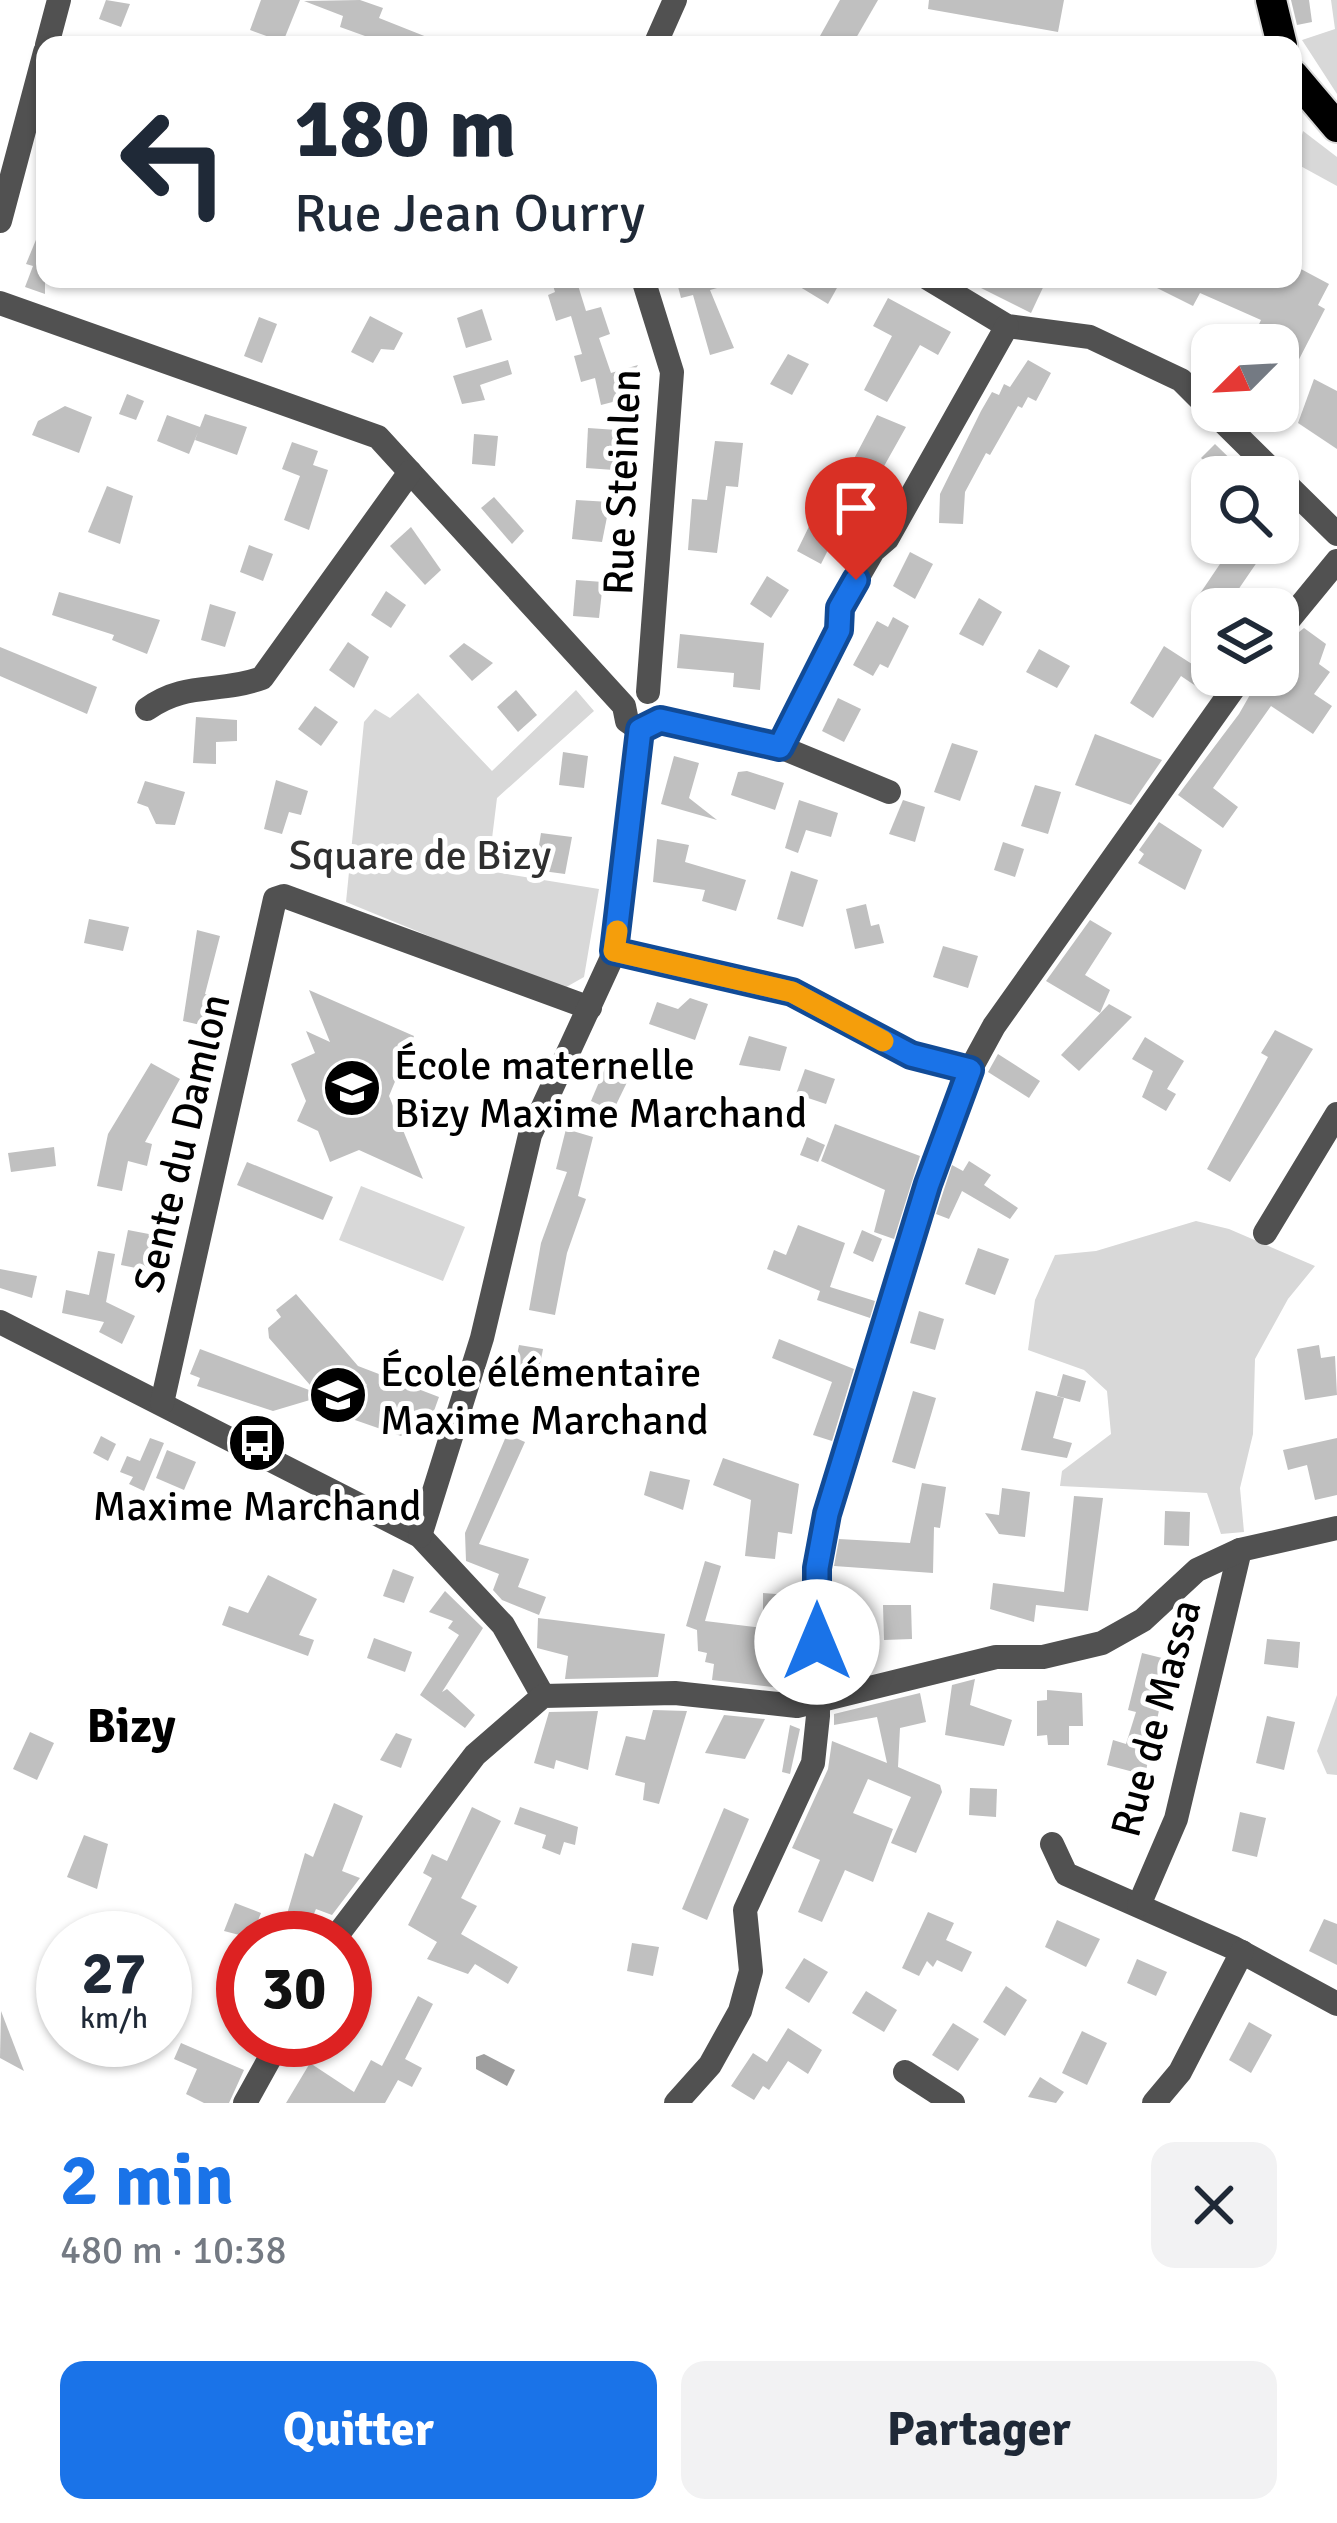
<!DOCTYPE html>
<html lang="fr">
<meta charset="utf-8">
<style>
:root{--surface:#fff;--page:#f2f2f3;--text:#1f2937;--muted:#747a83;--accent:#1a73e8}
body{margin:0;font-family:Signika,sans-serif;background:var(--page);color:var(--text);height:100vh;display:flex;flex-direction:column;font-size:45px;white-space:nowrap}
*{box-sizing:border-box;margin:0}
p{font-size:39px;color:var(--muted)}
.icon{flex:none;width:66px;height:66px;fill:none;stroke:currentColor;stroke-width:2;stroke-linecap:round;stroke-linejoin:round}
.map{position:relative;height:2103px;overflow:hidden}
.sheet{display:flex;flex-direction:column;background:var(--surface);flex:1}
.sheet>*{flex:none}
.guide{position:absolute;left:36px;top:36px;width:1266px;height:252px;border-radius:24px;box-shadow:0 3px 9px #0004;background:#fff;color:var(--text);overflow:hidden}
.needle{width:78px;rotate:246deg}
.controls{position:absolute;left:1191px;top:324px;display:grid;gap:24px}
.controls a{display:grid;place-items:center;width:108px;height:108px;border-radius:24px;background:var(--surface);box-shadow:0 3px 9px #0004;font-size:60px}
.speed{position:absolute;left:36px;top:1911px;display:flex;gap:24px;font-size:60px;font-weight:700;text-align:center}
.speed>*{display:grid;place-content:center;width:156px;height:156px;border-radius:50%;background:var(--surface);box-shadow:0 3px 9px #0004;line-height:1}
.speed small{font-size:30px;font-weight:400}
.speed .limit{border:18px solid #d22;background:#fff;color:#111}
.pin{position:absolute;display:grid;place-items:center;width:102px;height:102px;color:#fff;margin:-123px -51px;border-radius:50% 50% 50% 0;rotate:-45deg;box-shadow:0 0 12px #0007}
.pin .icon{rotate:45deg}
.me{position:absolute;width:132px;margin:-66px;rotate:0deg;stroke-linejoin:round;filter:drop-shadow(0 0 9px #0008)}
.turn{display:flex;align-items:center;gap:42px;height:252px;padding:0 60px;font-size:54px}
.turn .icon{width:156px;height:156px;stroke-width:2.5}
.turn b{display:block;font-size:84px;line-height:102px}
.round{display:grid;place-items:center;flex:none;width:126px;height:126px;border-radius:24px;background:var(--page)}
.overview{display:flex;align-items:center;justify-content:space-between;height:204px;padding:0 60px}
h1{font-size:72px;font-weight:700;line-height:90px;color:var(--accent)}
.cta{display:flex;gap:24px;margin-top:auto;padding:24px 60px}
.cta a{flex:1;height:138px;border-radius:24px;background:var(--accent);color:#fff;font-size:48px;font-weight:700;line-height:138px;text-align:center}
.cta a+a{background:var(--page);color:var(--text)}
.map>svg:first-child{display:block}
.green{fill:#d8d8d8}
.water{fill:#9f9f9f}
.building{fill:#c0c0c0}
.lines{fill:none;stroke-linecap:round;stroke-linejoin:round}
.primary-casing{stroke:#dbdbdb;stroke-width:34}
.street{stroke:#515151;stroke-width:24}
.primary{stroke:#000;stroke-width:30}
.route-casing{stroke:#114b97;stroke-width:30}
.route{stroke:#1a73e8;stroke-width:21}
.slow{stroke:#f59e0b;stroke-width:21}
.labels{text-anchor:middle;stroke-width:10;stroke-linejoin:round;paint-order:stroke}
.street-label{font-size:42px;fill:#000;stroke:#fff}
.park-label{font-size:42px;fill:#2f2f2f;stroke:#fff}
.poi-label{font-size:42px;fill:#000;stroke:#fff;text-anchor:start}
.quarter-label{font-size:48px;font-weight:bold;fill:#000;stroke:#fff}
</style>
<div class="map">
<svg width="1337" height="2103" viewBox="0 0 1337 2103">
<rect width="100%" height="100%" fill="#fff"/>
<g class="green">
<path d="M1331 0H1337V94L1302 40 1335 29Z"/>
<path d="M1303 131 1337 157V186L1295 163Z"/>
<path d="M576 690 594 711 497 798 488 871 599 889 584 977 561 990 346 902 364 722 375 709 390 718 418 693 492 771Z"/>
<path d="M361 1186 465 1227 443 1281 339 1240Z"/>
<path d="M1196 1221 1229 1229 1315 1266 1288 1299 1255 1359 1253 1434 1240 1488 1244 1532 1221 1534 1207 1493 1060 1486 1062 1471 1111 1434 1107 1391 1084 1370 1028 1350 1035 1300 1055 1255 1096 1251Z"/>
<path d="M1337 1695V1775L1327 1774 1317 1751Z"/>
</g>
<path class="water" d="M484 2054 515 2070 507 2086 476 2069V2057Z"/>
<g class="building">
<path d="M106 0 130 4 121 27 99 19Z"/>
<path d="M261 0H300L283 42 250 30Z"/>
<path d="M360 0 383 8 379 18 447 45H390L340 27 343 16 304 1Z"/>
<path d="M840 0H878L852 45H815Z"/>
<path d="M929 0H1064L1058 32 928 9Z"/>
<path d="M1291 0H1309L1312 22 1297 25Z"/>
<path d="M45 218V294L25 287 33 266 26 264Z"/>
<path d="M1299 268 1329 284 1318 305 1325 309 1294 369 1278 362V345H1249L1261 320 1200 293 1193 306 1139 279H1293Z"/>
<path d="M551 279H576L586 311 601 307 610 334 599 338 611 373 638 365 628 382 632 397 601 405 595 378 581 382 574 356 582 354 571 316 556 321 548 295 555 292Z"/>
<path d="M676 279H730L731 284 710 290 734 348 710 355 693 295 681 298Z"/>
<path d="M787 279H842L828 304Z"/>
<path d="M963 279H1047L1031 313Z"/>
<path d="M888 298 951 332 938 355 920 345 887 402 864 390 892 336 873 326Z"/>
<path d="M482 309 492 340 466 348 457 318Z"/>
<path d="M370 316 403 333 394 350 381 349 373 363 351 352Z"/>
<path d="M259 317 277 324 262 363 244 356Z"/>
<path d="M788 354 809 364 792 395 770 384Z"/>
<path d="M508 360 512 374 480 385 485 400 462 404 453 376Z"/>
<path d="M1028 360 1051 373 1036 401 1028 397 1022 408 1018 406 990 455 986 453 965 492 963 524 939 523 940 494 981 411 992 392 999 395 1004 384 1010 387Z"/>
<path d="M1314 379 1337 391V449L1298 423Z"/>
<path d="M127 394 144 401 136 420 119 414Z"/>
<path d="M65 406 92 417 79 453 32 435 38 421Z"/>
<path d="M205 414 247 427 237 455 195 440 198 432 189 454 157 441 167 415 200 427Z"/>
<path d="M877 415 906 427 865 500 845 504 828 532 835 536 821 564 797 551 838 467 847 472Z"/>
<path d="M588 428 617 430 614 470 586 468Z"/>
<path d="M474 434 498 436 495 466 472 464Z"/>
<path d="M715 441 743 443 738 487 726 486 717 553 688 550 692 499 707 500Z"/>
<path d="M292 442 318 451 313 465 328 470 309 530 284 520 300 476 282 469Z"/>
<path d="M1215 444 1249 477H1222L1201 458Z"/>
<path d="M107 486 133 496 120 544 88 532Z"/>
<path d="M494 497 524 531 512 544 481 508Z"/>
<path d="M576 500 610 502 602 542 572 539Z"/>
<path d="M411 527 441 570 425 585 390 546Z"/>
<path d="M1222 543H1258L1266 549 1225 609H1219L1199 595 1222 561 1216 552Z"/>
<path d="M249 545 273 554 263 581 240 572Z"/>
<path d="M910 552 933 564 915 599 893 586Z"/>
<path d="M767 576 789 590 771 618 750 604Z"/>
<path d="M576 580 603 582 599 618 573 616Z"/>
<path d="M386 591 406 605 391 628 371 615Z"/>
<path d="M59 592 160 620 147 654 112 640 114 635 52 615Z"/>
<path d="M979 598 1002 612 983 646 959 634Z"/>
<path d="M210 604 236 612 225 647 201 640Z"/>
<path d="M893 617 909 626 888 668 880 664 873 676 853 665 877 621 888 627Z"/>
<path d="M1304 628 1326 644 1319 664 1330 672 1314 694 1332 706 1313 734 1271 706 1213 788 1238 807 1223 828 1178 795 1239 714 1259 679 1278 692V649Z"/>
<path d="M680 634 764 643 760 690 733 687 734 673 677 668Z"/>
<path d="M348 642 369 657 354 688 329 670Z"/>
<path d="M464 643 493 663 472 681 449 656Z"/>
<path d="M1164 646 1209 675H1223L1209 695 1181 676 1153 718 1130 703Z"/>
<path d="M0 647 97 687 87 714 0 676Z"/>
<path d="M1039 649 1070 666 1057 688 1026 672Z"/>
<path d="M516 690 537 715 518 732 497 707Z"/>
<path d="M838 698 861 709 844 742 822 731Z"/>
<path d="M315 706 338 722 321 746 298 729Z"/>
<path d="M196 717 237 720V741L216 742V764L193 763Z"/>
<path d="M1095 734 1162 760 1131 805 1075 785Z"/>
<path d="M952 743 978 751 960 801 934 792Z"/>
<path d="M563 752 588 756 584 788 559 785Z"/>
<path d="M674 756 699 763 689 798 717 820 661 804Z"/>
<path d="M747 771 784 783 775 810 731 795 738 772Z"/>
<path d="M276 780 308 791 301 815 289 812 282 834 264 829Z"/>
<path d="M145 781 185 792 175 825 156 824 148 807 137 803Z"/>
<path d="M1035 785 1061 792 1048 834 1021 826Z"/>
<path d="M799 800 838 813 831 837 806 830 798 853 785 848Z"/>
<path d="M903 800 925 807 915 842 889 834Z"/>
<path d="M1159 822 1202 850 1185 890 1138 863 1144 854 1139 850Z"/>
<path d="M541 833 572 837 565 874 535 870Z"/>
<path d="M657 839 689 845 685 862 746 880 736 911 702 901 705 890 653 882Z"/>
<path d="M1003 842 1024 849 1015 877 994 870Z"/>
<path d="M791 871 818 880 803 927 777 919Z"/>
<path d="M866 904 871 926 879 924 884 943 855 949 846 909Z"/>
<path d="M89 919 129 927 123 951 84 943Z"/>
<path d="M1090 920 1112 933 1085 975 1110 990 1100 1013 1046 981Z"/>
<path d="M197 930 220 936 205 994 212 996 205 1026 183 1021Z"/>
<path d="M943 946 978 956 968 988 933 977Z"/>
<path d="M309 990 414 1036 389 1096 423 1179 359 1150 330 1162 318 1131 297 1121 306 1101 291 1064 315 1053 306 1031 330 1042Z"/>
<path d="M690 998 708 1004 695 1040 649 1024 657 1002 678 1009Z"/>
<path d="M1109 1004 1132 1017 1079 1071 1061 1055Z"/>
<path d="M1275 1030 1313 1049 1230 1182 1207 1169 1268 1057 1261 1053Z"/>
<path d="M749 1036 787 1047 780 1071 739 1065Z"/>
<path d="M1145 1037 1184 1061 1167 1089 1176 1094 1166 1111 1142 1097 1153 1071 1132 1059Z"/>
<path d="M998 1054 1040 1081 1029 1098 988 1072Z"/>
<path d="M608 1061 632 1072 613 1111 591 1101Z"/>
<path d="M151 1063 180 1079 145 1142 152 1144 147 1166 128 1161 122 1191 97 1186 108 1134Z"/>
<path d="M805 1069 835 1079 826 1104 796 1094Z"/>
<path d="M835 1124 920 1156 894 1239 874 1232 885 1190 821 1161Z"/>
<path d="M566 1129 593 1137 578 1196 586 1199 567 1253 555 1315 529 1310 541 1243 567 1172 556 1169Z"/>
<path d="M807 1137 825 1145 818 1162 800 1155Z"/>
<path d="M54 1147 56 1166 11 1172 8 1153Z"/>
<path d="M969 1161 991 1175 984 1185 1018 1208 1010 1219 962 1191 949 1219 936 1214 952 1165 963 1171Z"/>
<path d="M247 1162 333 1197 323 1220 237 1185Z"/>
<path d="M798 1225 845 1243 830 1287 875 1301 870 1318 817 1300 820 1291 767 1269 774 1250 786 1255Z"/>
<path d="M128 1230 154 1235 146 1270 121 1265Z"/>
<path d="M862 1230 882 1239 873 1262 853 1253Z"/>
<path d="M978 1248 1009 1259 995 1295 965 1284Z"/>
<path d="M98 1251 115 1254 106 1302 135 1316 122 1344 99 1332 104 1322 62 1313 66 1290 89 1295Z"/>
<path d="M0 1269 37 1276 32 1298 0 1288Z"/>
<path d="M296 1294 358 1366 439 1397 430 1422 420 1418 415 1429 401 1436 352 1419 367 1384 329 1406 320 1397 273 1411 197 1386 200 1378 190 1374 200 1349 317 1393 269 1338 268 1328 281 1317 276 1310Z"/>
<path d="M919 1311 944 1319 935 1350 910 1343Z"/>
<path d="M779 1339 854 1369 832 1441 813 1435 832 1382 772 1358Z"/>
<path d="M519 1345 543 1349 537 1380 513 1375Z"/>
<path d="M1319 1345 1321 1358 1335 1356 1337 1395 1305 1400 1297 1349Z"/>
<path d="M1063 1374 1086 1381 1080 1402 1057 1396Z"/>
<path d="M913 1391 936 1398 915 1469 892 1462Z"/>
<path d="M1036 1391 1064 1398 1053 1438 1072 1443 1067 1458 1021 1450Z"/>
<path d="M507 1434 525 1442 479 1544 529 1559 518 1587 546 1597 539 1615 502 1600 493 1590 499 1574 466 1561 465 1533Z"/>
<path d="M101 1436 116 1444 108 1461 93 1453Z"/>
<path d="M150 1438 164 1443 144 1491 129 1484 133 1477 120 1472 127 1456 140 1461Z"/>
<path d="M1337 1438V1495L1315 1500 1307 1465 1288 1470 1283 1450Z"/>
<path d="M167 1450 196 1462 184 1490 156 1478Z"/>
<path d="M723 1458 799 1484 792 1534 778 1532 775 1559 745 1556 751 1500 713 1485Z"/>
<path d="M650 1471 690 1480 683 1510 644 1495Z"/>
<path d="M922 1483 946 1487 940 1528 934 1527 933 1573 834 1566 839 1539 910 1543Z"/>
<path d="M1002 1488 1030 1492 1025 1537 999 1534 985 1513 999 1515Z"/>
<path d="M1074 1496 1103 1498 1088 1611 1036 1605 1034 1622 990 1609 993 1583 1064 1592Z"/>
<path d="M1165 1511 1190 1512 1189 1546 1164 1545Z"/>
<path d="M705 1561 721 1566 705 1621 763 1628V1593L801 1596V1639H788L781 1688 712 1680 714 1664 705 1662 707 1653 698 1651 697 1630 686 1626Z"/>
<path d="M393 1569 414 1577 404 1603 383 1596Z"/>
<path d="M268 1575 317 1599 299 1635 314 1640 308 1656 222 1625 229 1606 248 1613Z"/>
<path d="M445 1591 483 1628 442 1692 447 1689 475 1715 465 1728 420 1695 459 1635 448 1628 453 1621 429 1612Z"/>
<path d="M883 1605H911L912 1639 884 1640Z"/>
<path d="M538 1618 665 1634 658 1677 565 1679 568 1656 537 1648Z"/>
<path d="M374 1638 412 1652 405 1672 367 1658Z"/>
<path d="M1267 1639 1300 1642 1298 1668 1264 1664Z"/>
<path d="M1142 1653 1170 1660 1145 1775 1107 1765 1113 1740 1126 1744 1136 1712 1128 1710Z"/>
<path d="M975 1679 970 1705 1012 1720 1004 1746 945 1735 952 1685Z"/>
<path d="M1047 1690 1082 1693 1083 1726H1069V1745H1048L1047 1735 1037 1736V1701L1047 1700Z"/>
<path d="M920 1693 926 1722 900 1728 898 1767 940 1785 942 1792 916 1853 891 1843 911 1797 868 1779 853 1813 893 1829 873 1882 845 1870 822 1922 798 1912 820 1860 792 1848 828 1769 832 1741 887 1763 877 1717 834 1725V1714Z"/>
<path d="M653 1710 687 1711 659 1804 643 1800 645 1783 615 1775 626 1736 645 1740Z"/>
<path d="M598 1711 588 1770 556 1760 554 1769 534 1763 549 1712Z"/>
<path d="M724 1715 765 1719 745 1759 705 1753Z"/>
<path d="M1267 1716 1295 1722 1284 1770 1256 1763Z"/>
<path d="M790 1725 800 1729 790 1774 782 1772Z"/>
<path d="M30 1732 54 1743 37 1780 13 1769Z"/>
<path d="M396 1733 412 1739 401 1768 380 1760Z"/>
<path d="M970 1788 997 1789 996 1817 969 1815Z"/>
<path d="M334 1803 363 1816 342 1871 360 1878 332 1915 316 1909 310 1923 287 1914 305 1853 313 1857Z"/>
<path d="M472 1807 501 1821 461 1898 477 1906 461 1934 518 1967 508 1984 475 1964 468 1974 427 1959 437 1942 408 1925 432 1878 423 1873 432 1854 447 1861Z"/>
<path d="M520 1807 578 1827 575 1845 564 1842 560 1855 542 1848 546 1835 514 1824Z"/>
<path d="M724 1808 749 1819 707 1920 682 1909Z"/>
<path d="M1240 1812 1266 1818 1257 1857 1232 1851Z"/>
<path d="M84 1835 108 1844 97 1889 67 1877Z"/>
<path d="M235 1903 261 1913 251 1938 224 1931Z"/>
<path d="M928 1912 954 1923 946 1940 972 1952 962 1972 937 1960 933 1967 927 1961 919 1976 902 1968Z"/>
<path d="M1324 1919 1337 1924V1965L1309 1951Z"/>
<path d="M1057 1920 1100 1939 1086 1967 1045 1947Z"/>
<path d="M632 1943 659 1947 653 1976 627 1971Z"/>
<path d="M804 1958 828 1972 809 2003 785 1988Z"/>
<path d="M1137 1959 1167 1972 1156 1996 1127 1983Z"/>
<path d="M1006 1986 1027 2000 1005 2036 983 2022Z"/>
<path d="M866 1991 897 2010 884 2032 852 2013Z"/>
<path d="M418 1996 433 2004 405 2059 422 2068 412 2087 398 2080 385 2103H286L310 2063 354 2092 371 2060 382 2066Z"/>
<path d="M1 2011 24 2071 0 2058Z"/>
<path d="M1249 2022 1272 2035 1251 2073 1229 2060Z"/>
<path d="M953 2023 979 2039 958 2071 932 2055Z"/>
<path d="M788 2028 822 2050 808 2074 788 2061 769 2090 763 2086 754 2100 731 2086 753 2053 767 2062Z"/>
<path d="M1082 2031 1107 2043 1087 2085 1062 2073Z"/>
<path d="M181 2043 244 2070 229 2103H204L186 2094 197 2069 174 2059Z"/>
<path d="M1040 2077 1064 2092 1056 2103 1028 2097Z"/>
</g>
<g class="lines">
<g class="primary-casing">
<g id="primary">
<path d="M1271 0 1282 45"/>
<path d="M1293 75 1337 127"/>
</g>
</g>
<g class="street">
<path d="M47 45 59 0"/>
<path d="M655 45 675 0"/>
<path d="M0 221 45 52"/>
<path d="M643 279 672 372 648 692"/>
<path d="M929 279 1007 326 1090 337 1181 380 1212 411"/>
<path d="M0 303 378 437 624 706 627 721 640 730"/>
<path d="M1212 411 1337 534"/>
<path d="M1278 633 1337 561"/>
<path d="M147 709C186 681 218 694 262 678L410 472"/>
<path d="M660 720 780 747 889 792"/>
<path d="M780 747 839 630 840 608 873 551 887 539 1007 326"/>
<path d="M615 951 792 992 911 1055 970 1070"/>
<path d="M1265 1233 1337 1114"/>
<path d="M0 1322 420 1536 503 1625 543 1696"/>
<path d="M162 1403 275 899 284 896 590 1008"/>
<path d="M420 1536 482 1338 530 1135 615 951 640 730"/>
<path d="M1052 1844 1066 1874 1234 1948 1337 2004"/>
<path d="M1139 1905 1176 1819 1240 1550"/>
<path d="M335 1938 475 1755 543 1696 675 1693 797 1706 996 1657H1043L1102 1643 1143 1620 1197 1570 1240 1550 1337 1528"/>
<path d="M905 2072 953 2103"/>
<path d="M245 2103 280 2040"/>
<path d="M676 2103 710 2065 740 2011 751 1971 745 1910 813 1763 818 1716 817 1568 827 1514 928 1183 970 1070 994 1026 1243 675"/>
<path d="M1154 2103 1180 2072 1242 1952"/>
</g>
<use href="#primary" class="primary"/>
</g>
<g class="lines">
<g class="route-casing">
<path id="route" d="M817 1642V1568L827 1514 928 1184 970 1070 911 1055 792 992 614 951 640 730 660 720 780 747 839 630 840 608 856 580"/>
</g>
<use href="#route" class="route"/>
<path class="slow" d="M617 931 614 951 792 992 883 1041"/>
</g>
<defs>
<g id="school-disc" transform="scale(3)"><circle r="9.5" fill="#000" stroke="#fff"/><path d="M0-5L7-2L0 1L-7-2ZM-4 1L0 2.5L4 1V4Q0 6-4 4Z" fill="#fff"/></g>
<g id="bus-disc" transform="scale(3)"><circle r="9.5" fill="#000" stroke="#fff"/><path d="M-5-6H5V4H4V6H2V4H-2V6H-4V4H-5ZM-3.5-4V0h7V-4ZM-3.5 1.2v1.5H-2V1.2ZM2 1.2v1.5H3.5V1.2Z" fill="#fff"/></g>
</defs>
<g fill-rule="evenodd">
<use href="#school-disc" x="352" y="1088"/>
<use href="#school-disc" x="338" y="1395"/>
<use href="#bus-disc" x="257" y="1443"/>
</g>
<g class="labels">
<g class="street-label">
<text transform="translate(621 482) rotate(-88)" y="15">Rue Steinlen</text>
<text transform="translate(181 1143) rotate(-77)" y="15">Sente du Damlon</text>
<text transform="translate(1155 1718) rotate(-75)" y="15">Rue de Massa</text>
</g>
<g class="park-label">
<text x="420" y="869">Square de Bizy</text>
</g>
<g class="poi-label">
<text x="394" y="1079">École maternelle<tspan x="394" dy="48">Bizy Maxime Marchand</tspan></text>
<text x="380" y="1386">École élémentaire<tspan x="380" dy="48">Maxime Marchand</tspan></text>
<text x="257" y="1520" text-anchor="middle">Maxime Marchand</text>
</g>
<g class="quarter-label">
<text x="131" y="1742">Bizy</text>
</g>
</g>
</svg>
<div class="controls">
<a><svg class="needle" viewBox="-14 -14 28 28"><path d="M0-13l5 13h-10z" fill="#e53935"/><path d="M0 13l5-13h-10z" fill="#747a83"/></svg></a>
<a><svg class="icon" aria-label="search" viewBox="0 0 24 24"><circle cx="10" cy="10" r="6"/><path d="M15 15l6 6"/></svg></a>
<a><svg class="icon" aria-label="layers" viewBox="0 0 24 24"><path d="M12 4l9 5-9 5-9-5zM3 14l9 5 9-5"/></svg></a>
</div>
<div class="speed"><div>27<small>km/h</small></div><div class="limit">30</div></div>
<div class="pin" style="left:856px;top:580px;background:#d93025"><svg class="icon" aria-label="arrive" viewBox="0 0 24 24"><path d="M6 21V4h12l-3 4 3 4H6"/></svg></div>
<svg class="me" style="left:817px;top:1642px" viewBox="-20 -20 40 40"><circle r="19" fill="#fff"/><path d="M0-13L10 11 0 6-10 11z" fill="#1a73e8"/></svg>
<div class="guide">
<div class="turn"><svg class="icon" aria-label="left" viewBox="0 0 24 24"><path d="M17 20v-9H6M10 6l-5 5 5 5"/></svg><div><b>180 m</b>Rue Jean Ourry</div></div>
</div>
</div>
<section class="sheet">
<div class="overview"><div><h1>2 min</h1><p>480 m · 10:38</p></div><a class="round"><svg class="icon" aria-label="close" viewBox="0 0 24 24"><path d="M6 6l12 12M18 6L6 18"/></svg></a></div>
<div class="cta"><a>Quitter</a><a>Partager</a></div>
</section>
